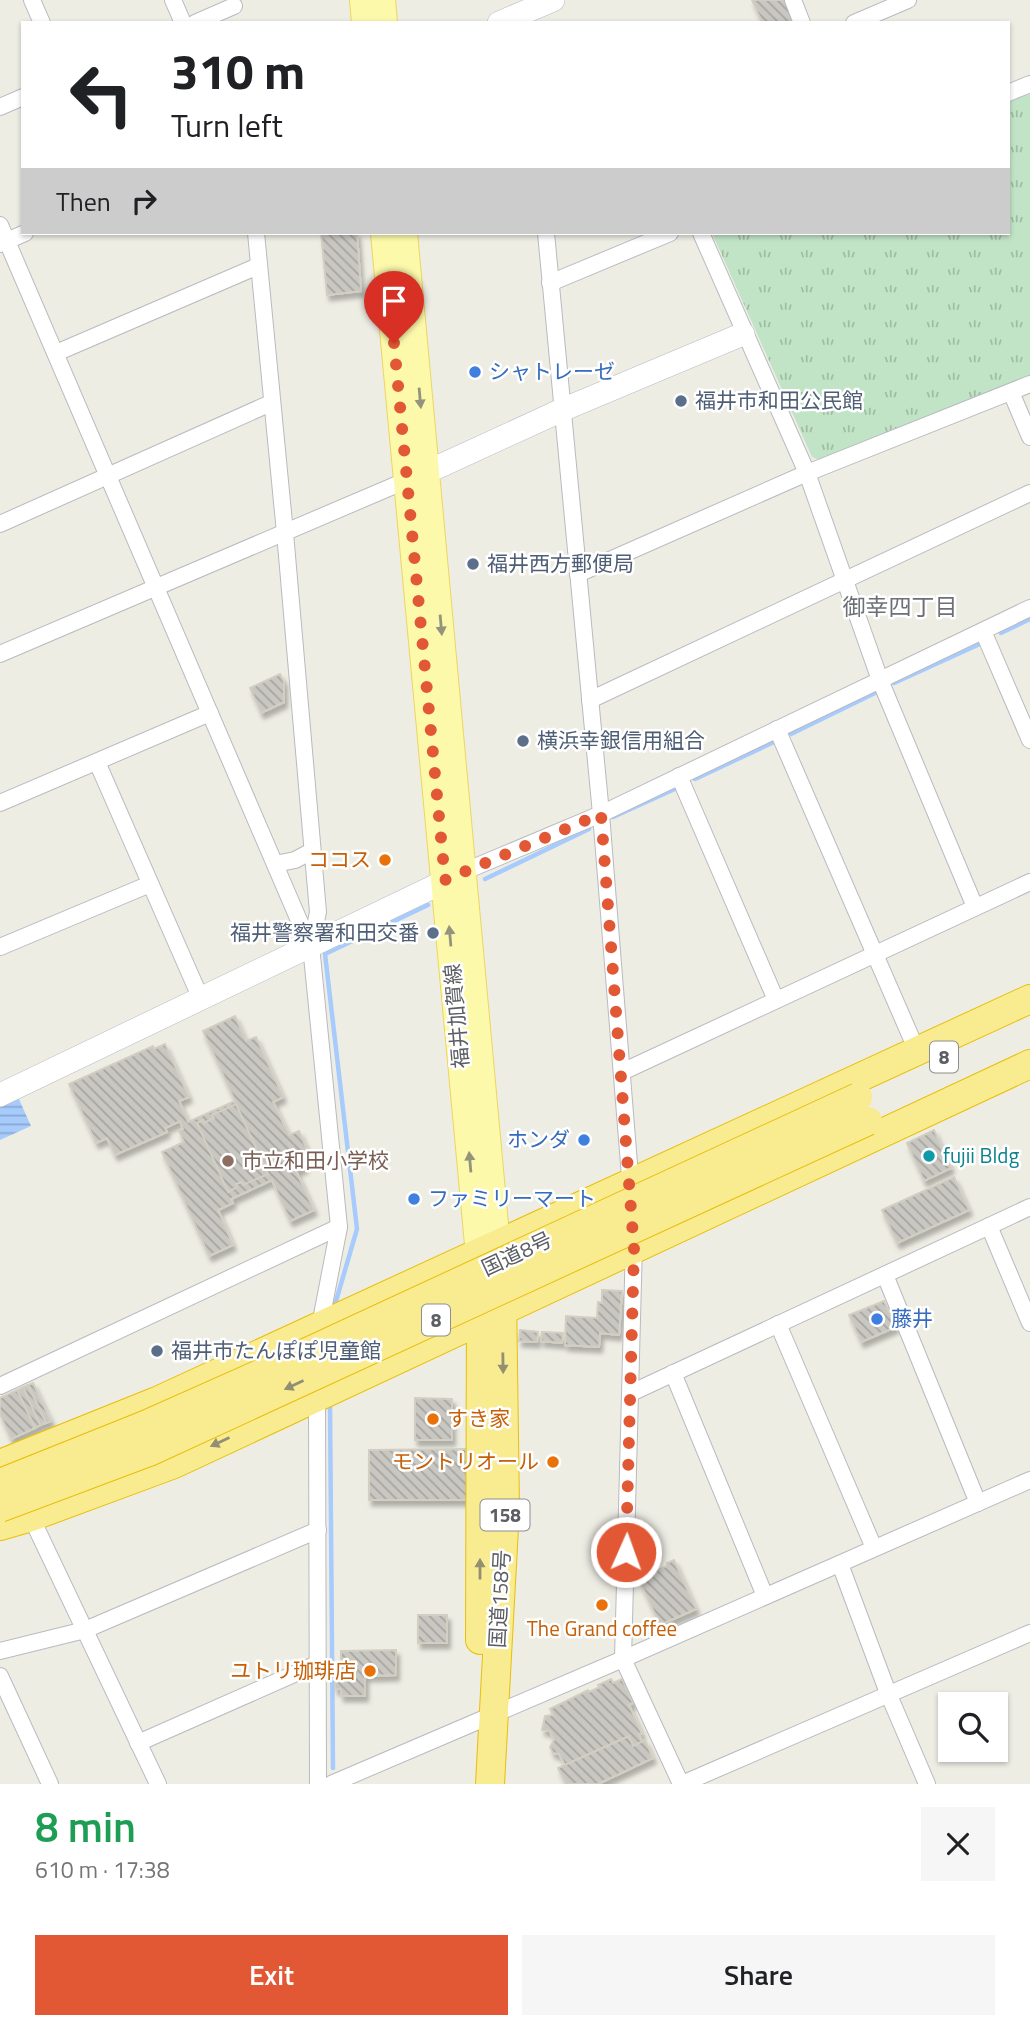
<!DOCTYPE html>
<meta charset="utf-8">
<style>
:root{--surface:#fff;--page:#f6f6f6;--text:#202124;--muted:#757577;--accent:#e25835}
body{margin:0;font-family:"Titillium Web","Noto Sans JP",sans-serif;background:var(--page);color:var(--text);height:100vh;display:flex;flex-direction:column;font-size:26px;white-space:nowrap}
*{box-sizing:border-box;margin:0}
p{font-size:23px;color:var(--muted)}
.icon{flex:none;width:38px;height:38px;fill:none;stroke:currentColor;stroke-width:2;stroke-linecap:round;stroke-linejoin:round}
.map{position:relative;height:1784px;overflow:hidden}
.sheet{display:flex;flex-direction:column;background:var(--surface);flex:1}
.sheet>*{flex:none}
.top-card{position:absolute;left:21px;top:21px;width:989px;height:214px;border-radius:0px;box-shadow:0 2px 5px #0004;background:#fff;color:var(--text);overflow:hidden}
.controls{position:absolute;left:938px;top:1692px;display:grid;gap:14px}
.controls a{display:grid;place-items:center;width:70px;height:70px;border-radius:0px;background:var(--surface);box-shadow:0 2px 5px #0004;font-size:35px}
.pin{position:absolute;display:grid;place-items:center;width:60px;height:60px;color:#fff;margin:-72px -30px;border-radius:50% 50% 50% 0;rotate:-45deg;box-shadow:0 0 7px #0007}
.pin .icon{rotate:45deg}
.me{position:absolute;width:77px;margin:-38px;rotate:2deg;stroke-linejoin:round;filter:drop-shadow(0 0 5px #0008)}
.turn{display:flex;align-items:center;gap:24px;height:147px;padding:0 35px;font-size:32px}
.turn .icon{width:91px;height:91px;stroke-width:2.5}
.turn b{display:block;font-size:49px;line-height:60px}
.then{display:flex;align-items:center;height:66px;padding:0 35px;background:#0003;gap:14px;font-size:26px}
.round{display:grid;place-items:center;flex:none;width:74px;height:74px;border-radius:0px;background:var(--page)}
.overview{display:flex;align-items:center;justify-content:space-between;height:119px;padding:0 35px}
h1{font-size:42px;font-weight:600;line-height:52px;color:#1e9e55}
.cta{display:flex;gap:14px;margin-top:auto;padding:14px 35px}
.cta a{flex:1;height:80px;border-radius:0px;background:var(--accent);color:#fff;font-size:28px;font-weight:600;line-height:80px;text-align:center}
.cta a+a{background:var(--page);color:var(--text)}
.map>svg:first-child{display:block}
.park{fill:url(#park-tufts)}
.water{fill:url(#water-rules)}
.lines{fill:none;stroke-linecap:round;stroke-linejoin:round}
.stream{stroke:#a6cbfc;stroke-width:4.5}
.building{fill:url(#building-back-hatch);stroke:#d2cfc2;stroke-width:2;filter:url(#shadow)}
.street-casing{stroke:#b9babf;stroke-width:18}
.secondary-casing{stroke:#b9bbc1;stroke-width:24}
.primary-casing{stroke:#ecd65f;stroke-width:26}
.highway-casing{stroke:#e8bf09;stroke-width:30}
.street{stroke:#fff;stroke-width:16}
.secondary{stroke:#fff;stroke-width:23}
.primary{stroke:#fcf9ab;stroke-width:24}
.highway{stroke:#f9eb90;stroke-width:28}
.highway-bridge-casing{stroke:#e8bf09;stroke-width:30;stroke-linecap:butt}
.highway-bridge{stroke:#f9eb90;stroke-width:28}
.oneway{fill:#94947d}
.oneway2{fill:#938f73}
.route{stroke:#e25835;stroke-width:12;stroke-dasharray:0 21.6}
.shop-dot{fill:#3f7fe0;stroke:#fff;stroke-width:2.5}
.service-dot{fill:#5c6f8a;stroke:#fff;stroke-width:2.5}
.food-dot{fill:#e8710a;stroke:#fff;stroke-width:2.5}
.culture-dot{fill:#0f9aa8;stroke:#fff;stroke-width:2.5}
.education-dot{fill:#8d6e63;stroke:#fff;stroke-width:2.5}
.labels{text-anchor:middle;stroke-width:5;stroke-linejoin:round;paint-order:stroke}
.shield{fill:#fff;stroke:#8d8e92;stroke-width:2}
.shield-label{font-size:19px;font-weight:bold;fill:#5c5e64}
.shop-label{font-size:21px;fill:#366cbe;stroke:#fff;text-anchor:start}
.service-label{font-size:21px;fill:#4e5e75;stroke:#fff;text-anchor:start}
.food-label{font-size:21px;fill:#c56008;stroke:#fff;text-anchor:end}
.street-label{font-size:21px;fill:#5c5e64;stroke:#fff}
.culture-label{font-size:21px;fill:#0d838f;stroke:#fff;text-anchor:start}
.education-label{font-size:21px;fill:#785e54;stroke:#fff;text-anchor:start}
.neighbourhood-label{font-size:23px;fill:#6d7076;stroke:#fff}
</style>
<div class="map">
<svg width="1030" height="1784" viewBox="0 0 1030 1784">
<defs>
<pattern id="park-tufts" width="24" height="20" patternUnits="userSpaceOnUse" patternTransform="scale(1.75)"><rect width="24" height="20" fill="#c1e4c6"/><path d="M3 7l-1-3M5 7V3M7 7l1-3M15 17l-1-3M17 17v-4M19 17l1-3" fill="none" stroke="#a0bca4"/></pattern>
<pattern id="water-rules" width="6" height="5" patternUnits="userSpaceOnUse" patternTransform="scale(1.75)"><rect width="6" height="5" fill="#a6cbfc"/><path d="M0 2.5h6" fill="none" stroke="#8aa8d0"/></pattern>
<pattern id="building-back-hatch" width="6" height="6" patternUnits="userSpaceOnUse" patternTransform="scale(1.75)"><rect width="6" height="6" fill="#c9c7c1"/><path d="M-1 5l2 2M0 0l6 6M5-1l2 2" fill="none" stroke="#a6a5a0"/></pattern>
<filter id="shadow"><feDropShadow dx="3" dy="5.5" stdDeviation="2" flood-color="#0004"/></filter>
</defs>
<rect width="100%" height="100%" fill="#eeede4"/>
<path class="park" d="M1030 94V375L821 461 812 457 712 233H1008V102Z"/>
<path class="water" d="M18 1097 31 1126 0 1140V1106Z"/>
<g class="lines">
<g class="stream">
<path d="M1001 633 1030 619"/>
<path d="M894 683 982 643"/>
<path d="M791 734 877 692"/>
<path d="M695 779 774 742"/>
<path d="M613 817 677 788"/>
<path d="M485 879 589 829"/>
<path d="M334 1308 357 1229 325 954 428 905"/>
<path d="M330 1404 333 1768"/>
</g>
</g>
<g class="building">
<path d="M752 0H785L795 23H762Z"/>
<path d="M321 233H357L361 291 327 295Z"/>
<path d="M280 674 284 682V702L261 713 250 688Z"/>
<path d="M235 1016 246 1041 256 1037 283 1097 273 1102 289 1135 299 1131 309 1154 301 1158 305 1167 296 1171 314 1210 290 1221 272 1180 231 1199 233 1203 218 1210 233 1245 209 1256 162 1152 184 1142 179 1131 183 1129 180 1121 165 1128 167 1132 115 1155 107 1138 96 1143 69 1084 153 1046 154 1049 165 1044 189 1097 179 1101 188 1122 235 1101 203 1031Z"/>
<path d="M236 1104 268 1174 243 1185 242 1182 236 1184 237 1187 228 1192 197 1123 203 1120 204 1123 214 1118 212 1115Z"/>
<path d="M934 1130 951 1168 924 1181 907 1143Z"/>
<path d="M954 1177 969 1210 897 1243 882 1210Z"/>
<path d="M602 1290 622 1291 619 1335 600 1333 599 1347 565 1345 566 1316 597 1318 598 1302 602 1303Z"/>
<path d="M884 1301 896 1327 861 1342 849 1315Z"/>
<path d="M520 1330 538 1332 537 1342 519 1341Z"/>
<path d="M542 1332 563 1333 562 1343 541 1341Z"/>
<path d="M33 1383 51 1421 46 1423 28 1385Z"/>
<path d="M28 1385 46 1423 40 1425 23 1387Z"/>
<path d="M23 1387 40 1425 35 1428 17 1390Z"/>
<path d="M17 1390 35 1428 11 1439 0 1414V1398Z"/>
<path d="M415 1398 452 1399V1440H415Z"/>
<path d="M466 1449 467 1500H369V1450Z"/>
<path d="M674 1560 696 1609 660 1625 640 1582 656 1575V1571L667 1566V1563Z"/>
<rect x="418" y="1615" width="29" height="28"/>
<path d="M396 1650V1675L365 1676V1696H341V1689H335V1664H341V1651Z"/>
<path d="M611 1679 613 1683 622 1679 633 1703 629 1705 642 1734H639L642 1742 633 1746 629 1736 565 1765 559 1754 553 1753 550 1747 554 1740 550 1731 542 1730 545 1716 553 1715 550 1709 588 1690 589 1692 600 1687 598 1685Z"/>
<path d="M629 1736 633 1746 645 1740 653 1758 598 1784H566L558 1768Z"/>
</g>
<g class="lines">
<g class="street-casing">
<g id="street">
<path d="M32 0 42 23"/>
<path d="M173 0 183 23"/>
<path d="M793 0 802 23"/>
<path d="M195 23 234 6"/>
<path d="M854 23 908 0"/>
<path d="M1008 93 1030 84"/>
<path d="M0 107 23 97"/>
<path d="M0 225 310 946"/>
<path d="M256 233 285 533 318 912 311 946 339 1227 322 1315 325 1324"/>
<path d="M546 233 601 814 631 1189"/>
<path d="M701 233 807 473 880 680 975 907"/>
<path d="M0 244 25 233"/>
<path d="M550 283 670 233"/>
<path d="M56 353 258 266"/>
<path d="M1011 392 1030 437"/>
<path d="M0 524 271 403"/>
<path d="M578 574 807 473 1030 384"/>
<path d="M983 631 1030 740"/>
<path d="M0 654 412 478"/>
<path d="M590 700 1030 493"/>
<path d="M777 729 917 1051"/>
<path d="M97 762 201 999"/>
<path d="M679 776 776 1000"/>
<path d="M0 803 210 713"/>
<path d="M275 864 295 860 312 851"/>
<path d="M463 872 601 814 1030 608"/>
<path d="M0 947 150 884"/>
<path d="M622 1072 1030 882"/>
<path d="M989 1226 1030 1323"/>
<path d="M634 1243 623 1659 681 1784"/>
<path d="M885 1275 978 1503"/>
<path d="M778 1324 874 1548"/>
<path d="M673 1373 765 1596"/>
<path d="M0 1386 339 1227"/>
<path d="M631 1393 1030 1207"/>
<path d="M317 1397 318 1784"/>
<path d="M31 1517 158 1784"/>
<path d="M840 1564 888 1693 927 1784"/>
<path d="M0 1651 85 1630 318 1530"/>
<path d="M0 1676 50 1784"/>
<path d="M138 1743 319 1663"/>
<path d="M331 1784 623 1659 1030 1480"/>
<path d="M682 1784 1030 1633"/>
</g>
</g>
<g class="secondary-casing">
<g id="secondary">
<path d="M499 23 553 0"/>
<path d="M427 472 562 410 743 334"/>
<path d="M0 1095 458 875"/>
</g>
</g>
<g class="primary-casing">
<g id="primary">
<path d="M362 0 364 23"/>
<path d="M383 0 385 23"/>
<path d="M383 233 478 1255"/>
<path d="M405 233 498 1246"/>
</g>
</g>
<g class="highway-casing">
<g id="highway">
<path d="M0 1464 157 1401 1030 999"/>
<path d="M0 1526 31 1517 174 1464 1030 1064"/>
<path d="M480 1640 481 1303"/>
<path d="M490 1784 505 1509 502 1294"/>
</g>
</g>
<use href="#street" class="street"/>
<use href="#secondary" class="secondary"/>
<use href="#primary" class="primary"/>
<use href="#highway" class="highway"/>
<g class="highway-bridge-casing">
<g id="highway-bridge">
<path d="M0 1483 145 1425 264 1372 858 1097"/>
<path d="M0 1508 149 1452 868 1121"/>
</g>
</g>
<use href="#highway-bridge" class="highway-bridge"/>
</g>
<defs><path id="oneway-solid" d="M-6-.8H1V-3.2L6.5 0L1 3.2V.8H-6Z" transform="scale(1.75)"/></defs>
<g class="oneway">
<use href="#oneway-solid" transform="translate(420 398) rotate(85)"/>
<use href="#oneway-solid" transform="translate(441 625) rotate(85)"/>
<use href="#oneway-solid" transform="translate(450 936) rotate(-95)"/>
<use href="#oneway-solid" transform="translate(470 1162) rotate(-95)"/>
</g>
<g class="oneway2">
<use href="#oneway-solid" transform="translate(503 1363) rotate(89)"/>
<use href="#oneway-solid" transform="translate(294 1385) rotate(155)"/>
<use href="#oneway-solid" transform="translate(220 1442) rotate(155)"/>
<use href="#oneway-solid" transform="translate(480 1569) rotate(-90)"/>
</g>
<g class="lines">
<path class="route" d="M394 343 445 880 601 814 634 1249 626 1552"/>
</g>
<g class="shop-dot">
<circle cx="475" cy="372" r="7"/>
<circle cx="584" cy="1140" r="7"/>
<circle cx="414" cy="1199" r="7"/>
<circle cx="877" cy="1319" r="7"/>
</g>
<g class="service-dot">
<circle cx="681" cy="401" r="7"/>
<circle cx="473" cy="564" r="7"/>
<circle cx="523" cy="741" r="7"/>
<circle cx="433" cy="933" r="7"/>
<circle cx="157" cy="1351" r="7"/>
</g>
<g class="food-dot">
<circle cx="385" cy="860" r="7"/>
<circle cx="433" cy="1419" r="7"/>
<circle cx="553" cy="1462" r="7"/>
<circle cx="602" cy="1605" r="7"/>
<circle cx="370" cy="1671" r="7"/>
</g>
<circle class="culture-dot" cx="929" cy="1156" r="7"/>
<circle class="education-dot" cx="228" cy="1161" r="7"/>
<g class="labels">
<g class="shield">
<rect x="930" y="1041.5" width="28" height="31" rx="5"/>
<rect x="422" y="1304.5" width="28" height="31" rx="5"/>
<rect x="480.5" y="1499.5" width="49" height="31" rx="5"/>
</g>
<g class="shield-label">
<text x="944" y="1064">8</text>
<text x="436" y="1327">8</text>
<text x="505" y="1522">158</text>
</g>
<g class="shop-label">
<text x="489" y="379">シャトレーゼ</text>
<text x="570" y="1147" text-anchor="end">ホンダ</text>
<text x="428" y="1206">ファミリーマート</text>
<text x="891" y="1326">藤井</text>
</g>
<g class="service-label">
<text x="695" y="408">福井市和田公民館</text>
<text x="487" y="571">福井西方郵便局</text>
<text x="537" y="748">横浜幸銀信用組合</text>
<text x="419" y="940" text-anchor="end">福井警察署和田交番</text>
<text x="171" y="1358">福井市たんぽぽ児童館</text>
</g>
<g class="food-label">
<text x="371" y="867">ココス</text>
<text x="447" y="1426" text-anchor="start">すき家</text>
<text x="539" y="1469">モントリオール</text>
<text x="602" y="1636" text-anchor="middle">The Grand coffee</text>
<text x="356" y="1678">ユトリ珈琲店</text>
</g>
<g class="street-label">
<text transform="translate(457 1016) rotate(-95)" y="7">福井加賀線</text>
<text transform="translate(517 1254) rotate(-25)" y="7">国道8号</text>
<text transform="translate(500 1599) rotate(-87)" y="7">国道158号</text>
</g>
<g class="culture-label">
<text x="943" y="1163">fujii Bldg</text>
</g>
<g class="education-label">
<text x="242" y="1168">市立和田小学校</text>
</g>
<g class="neighbourhood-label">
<text x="900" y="615">御幸四丁目</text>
</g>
</g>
</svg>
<div class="controls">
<a><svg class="icon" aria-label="search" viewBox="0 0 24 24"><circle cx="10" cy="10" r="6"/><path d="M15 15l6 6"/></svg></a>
</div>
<div class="pin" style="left:394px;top:343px;background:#d93025"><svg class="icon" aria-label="arrive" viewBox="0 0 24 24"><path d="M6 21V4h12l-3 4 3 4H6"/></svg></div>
<svg class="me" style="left:626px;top:1552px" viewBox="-20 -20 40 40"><circle r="17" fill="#e25835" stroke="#fff" stroke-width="3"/><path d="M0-11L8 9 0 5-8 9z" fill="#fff"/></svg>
<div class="top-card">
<div class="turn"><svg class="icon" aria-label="left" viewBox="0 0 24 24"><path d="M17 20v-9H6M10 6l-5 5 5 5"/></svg><div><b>310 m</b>Turn left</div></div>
<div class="then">Then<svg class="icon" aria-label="right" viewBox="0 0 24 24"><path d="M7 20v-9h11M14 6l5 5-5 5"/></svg></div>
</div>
</div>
<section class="sheet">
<div class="overview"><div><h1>8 min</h1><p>610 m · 17:38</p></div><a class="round"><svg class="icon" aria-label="close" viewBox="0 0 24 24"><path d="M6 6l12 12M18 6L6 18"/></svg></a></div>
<div class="cta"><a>Exit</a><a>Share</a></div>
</section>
